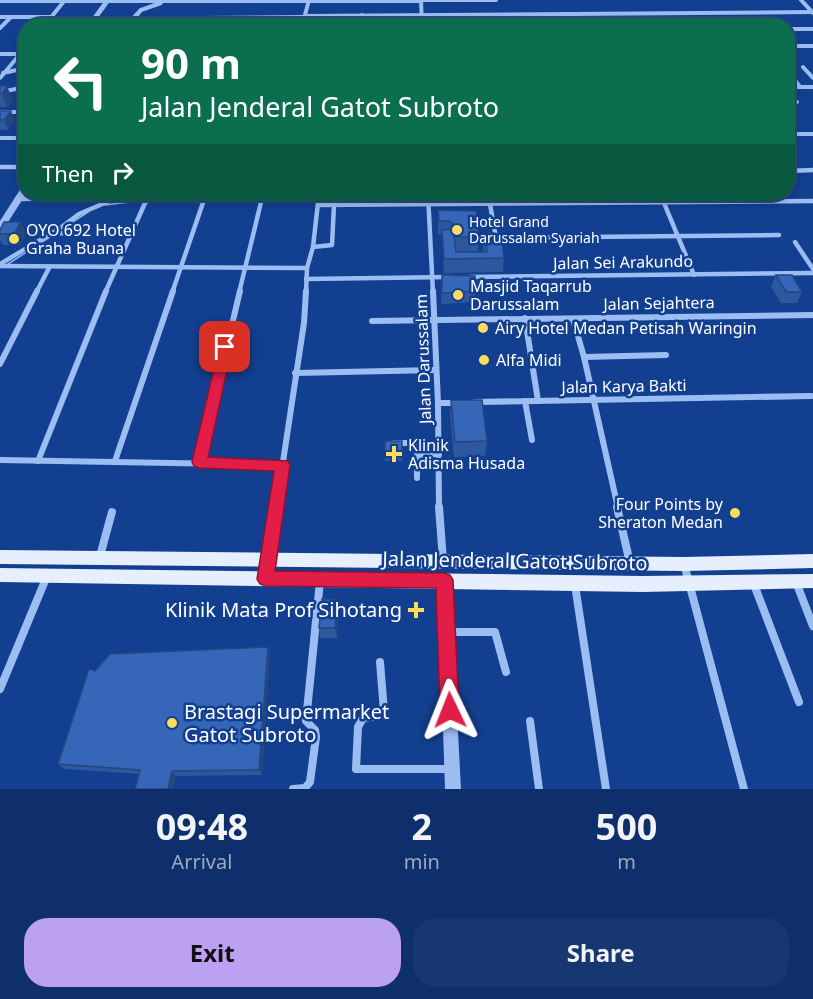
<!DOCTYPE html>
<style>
:root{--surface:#0e2f6b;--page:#173771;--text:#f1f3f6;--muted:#9ba9c1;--line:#2e4a7e;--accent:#bca0f2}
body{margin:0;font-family:"Noto Sans",sans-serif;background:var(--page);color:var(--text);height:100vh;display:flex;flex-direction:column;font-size:22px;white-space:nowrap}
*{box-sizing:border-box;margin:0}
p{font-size:20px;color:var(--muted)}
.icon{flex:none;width:33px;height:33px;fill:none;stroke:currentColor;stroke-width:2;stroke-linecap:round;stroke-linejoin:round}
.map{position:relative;height:789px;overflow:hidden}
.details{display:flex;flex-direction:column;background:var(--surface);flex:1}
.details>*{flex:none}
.banner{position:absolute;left:18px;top:18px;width:777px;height:183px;border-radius:24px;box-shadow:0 3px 9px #0003,0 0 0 2px var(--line);background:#0b6e4f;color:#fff;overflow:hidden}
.pin{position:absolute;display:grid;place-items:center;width:51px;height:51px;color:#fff;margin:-26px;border-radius:12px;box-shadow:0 3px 9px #0006}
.me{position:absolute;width:66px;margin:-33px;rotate:358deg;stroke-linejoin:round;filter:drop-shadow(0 0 4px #0008)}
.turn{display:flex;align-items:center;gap:21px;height:126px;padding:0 24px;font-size:27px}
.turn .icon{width:78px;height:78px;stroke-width:2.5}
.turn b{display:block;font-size:42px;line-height:51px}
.then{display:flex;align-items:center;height:57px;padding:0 24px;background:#0003;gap:12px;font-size:22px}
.eta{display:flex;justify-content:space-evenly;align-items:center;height:102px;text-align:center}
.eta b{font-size:36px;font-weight:700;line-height:42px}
.primary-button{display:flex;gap:12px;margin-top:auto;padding:12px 24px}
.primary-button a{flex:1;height:69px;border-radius:24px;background:var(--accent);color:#111;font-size:24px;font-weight:700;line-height:69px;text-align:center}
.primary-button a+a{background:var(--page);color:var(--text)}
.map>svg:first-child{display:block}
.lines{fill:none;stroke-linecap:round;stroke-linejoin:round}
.stream{stroke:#8eb6f5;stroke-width:1.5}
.minor-far3{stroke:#9cbdf2;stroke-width:4}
.minor-far2{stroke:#9cbdf2;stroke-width:4.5}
.minor-far1{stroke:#9cbdf2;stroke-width:6}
.minor{stroke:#9cbdf2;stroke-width:8}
.tertiary{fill:#9cbdf2;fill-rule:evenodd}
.primary{fill:#e7efff;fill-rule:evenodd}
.wall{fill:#2e589d}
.shaded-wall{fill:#254780}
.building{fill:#3566b7;stroke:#254780;stroke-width:1.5}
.route{fill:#e11d48;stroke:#92132f;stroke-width:1.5}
.poi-dot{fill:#ffdc5d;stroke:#123f8f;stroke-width:2}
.labels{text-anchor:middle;stroke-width:5;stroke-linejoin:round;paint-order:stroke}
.far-poi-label{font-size:14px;fill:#fff;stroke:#123f8f;text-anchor:start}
.poi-label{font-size:16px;fill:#fff;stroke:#123f8f;text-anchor:start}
.street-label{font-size:16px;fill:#fff;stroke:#123f8f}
.near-street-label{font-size:20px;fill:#fff;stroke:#123f8f}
.near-poi-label{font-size:20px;fill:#fff;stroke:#123f8f;text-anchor:end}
</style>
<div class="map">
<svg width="813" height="789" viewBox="0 0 813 789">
<rect width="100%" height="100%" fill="#123f8f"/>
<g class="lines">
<g class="stream">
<path d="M124 26 140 9"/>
<path d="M105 205 139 201 150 194"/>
<path d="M68 225 88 212"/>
<path d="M8 264 53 235"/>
</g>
<g class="minor-far3">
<path d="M421 0H496"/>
<path d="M421 0 422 26"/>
<path d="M801 0 813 13"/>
<path d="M0 1H421"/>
<path d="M576 14 582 26"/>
<path d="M305 16 813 12"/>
<path d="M0 17H51"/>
<path d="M94 19 305 17"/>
<path d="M44 26 65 0"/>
<path d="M128 26 141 10 161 3"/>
<path d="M302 26 309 0"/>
<path d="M361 26 362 15"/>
<path d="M0 28 11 17"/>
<path d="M788 29H813"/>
<path d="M788 46H813"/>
<path d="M0 54H26"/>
<path d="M803 67 813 78"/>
<path d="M788 71 800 87"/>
<path d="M3 73 26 68"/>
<path d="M0 78 26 47"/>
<path d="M788 87H813"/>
<path d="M0 92 26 87"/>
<path d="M788 103 797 102"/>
<path d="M0 112H26"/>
</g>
<g class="minor-far2">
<path d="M0 167H26"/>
<path d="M788 171 813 170"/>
<path d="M428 194 433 293"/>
<path d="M149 198H205"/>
<path d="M18 199 131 198 143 194"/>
<path d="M664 203 694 275"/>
<path d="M490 204 496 238"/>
<path d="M318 205 813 201"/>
<path d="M53 233 88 234"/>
<path d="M482 238 779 235"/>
<path d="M795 242 813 269"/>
<path d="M313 247 332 245 334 205"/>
<path d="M0 264 59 229 79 214 114 199"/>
<path d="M0 266 307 268"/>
<path d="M469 277 813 273"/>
<path d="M306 279 450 277"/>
<path d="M36 293 49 268"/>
<path d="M105 293 145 203 156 194"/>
<path d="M172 293 206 194"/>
<path d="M239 293 263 194"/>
<path d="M306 293 307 268 313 247 319 194"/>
</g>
<g class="minor-far1">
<path d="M433 291 438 403 439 508"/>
<path d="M525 318 538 401"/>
<path d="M573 319 584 357 618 508"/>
<path d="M372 321 813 315"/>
<path d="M584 357 666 355"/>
<path d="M0 364 37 291"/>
<path d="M295 373 436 370"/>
<path d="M525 401 532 440"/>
<path d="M475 402 811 396"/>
<path d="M438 403H459"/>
<path d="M394 443H439"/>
<path d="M0 460 282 465"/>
<path d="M38 461 106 291"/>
<path d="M115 461 173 291"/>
<path d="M199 462 240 291"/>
<path d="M417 478V455L439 454"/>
<path d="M276 508 304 323 306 291"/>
</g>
<g class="minor">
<path d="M439 507 443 560"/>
<path d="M617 507 630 563"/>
<path d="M100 556 112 512"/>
<path d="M684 564 744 789"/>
<path d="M266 579 277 507"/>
<path d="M753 582 799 702"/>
<path d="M796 582 813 626"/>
<path d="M575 585 606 789"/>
<path d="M446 632H495L506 672"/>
<path d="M380 662 384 712 380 716 363 718 358 727 356 769H451"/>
<path d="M0 689 47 576"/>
<path d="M530 721 539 789"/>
<path d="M293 789 305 788 310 782 316 737 315 730 306 721 320 581"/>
</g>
<g class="tertiary">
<path d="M105 0H111L92 26H86Z"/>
<rect x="788" y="132" width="25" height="4"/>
<rect x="0" y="136" width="26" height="4"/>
<path d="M23 185H26V194L3 230 0 231V221Z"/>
<path d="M444 574 449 576 450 580 461 789H445L438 580 439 576Z"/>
</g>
<g class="primary">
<path d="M0 550 684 557 813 554V568L684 571 0 564Z"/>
<path d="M0 568 643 576 813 574V588L643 592 0 582Z"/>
</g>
</g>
<g class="wall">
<path d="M0 86 13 100 7 107H0Z"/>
<path d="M0 111 15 121 8 130H0Z"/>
<path d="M438 210 479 237 478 251 456 252H484L483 246 485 233 495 241 504 258 503 272 444 273 442 235 438 234Z"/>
<path d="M21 222 26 234 20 245H3L0 240V230Z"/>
<path d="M442 275 476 291 475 302 441 304Z"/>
<path d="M776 275 802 292 797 303H781L771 287Z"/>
<path d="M451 400 487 441 485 456 454 457 450 415Z"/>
<rect x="385" y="441" width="17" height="20"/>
<path d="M337 599 339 609 337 638H320L319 628Z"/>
<path d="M268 647 270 653 262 775 176 776 139 774 64 769 58 764 95 671Z"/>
</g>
<g class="shaded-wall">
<path d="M7 86 13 100 7 107 2 94Z"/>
<path d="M11 111 15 121 8 130 4 120Z"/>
<path d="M21 222 26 234 20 245 14 234Z"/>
<path d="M337 599 339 609 337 638 335 628Z"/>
<path d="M268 647 270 653 262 775 259 770Z"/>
<path d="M172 771 176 776 173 789H168Z"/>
</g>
<g class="building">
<path d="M0 86H7L2 94H0Z"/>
<path d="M0 111H11L4 120H0Z"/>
<path d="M438 210 476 211 479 237H454L456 252H487L485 233H493L495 241H502L504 258 444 259 442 230 451 229 454 225 450 221H439Z"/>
<path d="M4 222H21L14 234H0V230Z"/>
<path d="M442 275 475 276 476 291 442 293Z"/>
<path d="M776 275H792L802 292H786Z"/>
<path d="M451 400H482L487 441 455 442Z"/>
<rect x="385" y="441" width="17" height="13"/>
<path d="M322 599H337L335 628H319Z"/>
<path d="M268 647 259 770 172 771 168 789H135L140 770 58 764 89 669 95 671 110 654Z"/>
</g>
<path class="route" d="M225 343 232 347 208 457 288 461 290 465 275 571 444 573 450 575 453 580 459 710 456 717 450 720 443 717 440 710 436 588 266 586 260 584 257 579 274 471 199 468 194 466 192 462 219 347Z"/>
<g class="poi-dot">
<circle cx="457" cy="230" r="6"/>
<circle cx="14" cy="239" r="6"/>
<circle cx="458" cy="295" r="6"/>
<circle cx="483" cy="328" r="6"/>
<circle cx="484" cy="360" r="6"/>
<path d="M391 445h6v6h6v6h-6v6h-6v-6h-6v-6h6z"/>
<circle cx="735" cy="513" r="6"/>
<path d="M413 601h6v6h6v6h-6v6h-6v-6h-6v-6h6z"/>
<circle cx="172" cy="723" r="6"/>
</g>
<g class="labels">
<g class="far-poi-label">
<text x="469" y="227">Hotel Grand<tspan x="469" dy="16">Darussalam Syariah</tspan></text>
</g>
<g class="poi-label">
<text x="26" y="236">OYO 692 Hotel<tspan x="26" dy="18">Graha Buana</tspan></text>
<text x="470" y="292">Masjid Taqarrub<tspan x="470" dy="18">Darussalam</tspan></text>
<text x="495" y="334">Airy Hotel Medan Petisah Waringin</text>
<text x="496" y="366">Alfa Midi</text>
<text x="408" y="451">Klinik<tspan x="408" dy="18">Adisma Husada</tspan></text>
<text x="723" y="510" text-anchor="end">Four Points by<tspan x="723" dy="18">Sheraton Medan</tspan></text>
</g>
<g class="street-label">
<text transform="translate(623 262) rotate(-1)" y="6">Jalan Sei Arakundo</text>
<text transform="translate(659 303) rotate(-1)" y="6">Jalan Sejahtera</text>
<text transform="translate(423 359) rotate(-92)" y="6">Jalan Darussalam</text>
<text transform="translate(624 386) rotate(-1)" y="6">Jalan Karya Bakti</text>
</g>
<g class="near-street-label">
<text transform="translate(515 561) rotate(1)" y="7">Jalan Jenderal Gatot Subroto</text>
</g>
<g class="near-poi-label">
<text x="402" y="617">Klinik Mata Prof Sihotang</text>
<text x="184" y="719" text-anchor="start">Brastagi Supermarket<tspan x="184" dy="23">Gatot Subroto</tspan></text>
</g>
</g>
</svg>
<div class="pin" style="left:225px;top:347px;background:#d93025"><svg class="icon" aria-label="arrive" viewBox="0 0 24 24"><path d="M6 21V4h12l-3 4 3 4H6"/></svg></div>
<svg class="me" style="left:450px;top:710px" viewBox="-20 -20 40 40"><path d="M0-17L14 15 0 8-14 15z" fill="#e11d48" stroke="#fff" stroke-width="4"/></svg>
<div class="banner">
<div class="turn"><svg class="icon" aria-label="left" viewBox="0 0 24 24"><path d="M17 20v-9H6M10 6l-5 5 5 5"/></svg><div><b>90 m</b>Jalan Jenderal Gatot Subroto</div></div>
<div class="then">Then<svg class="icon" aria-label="right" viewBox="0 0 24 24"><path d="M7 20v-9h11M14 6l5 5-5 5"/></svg></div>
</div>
</div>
<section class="details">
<div class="eta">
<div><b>09:48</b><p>Arrival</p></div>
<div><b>2</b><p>min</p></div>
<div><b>500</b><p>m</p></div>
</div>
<div class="primary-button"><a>Exit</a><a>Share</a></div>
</section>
